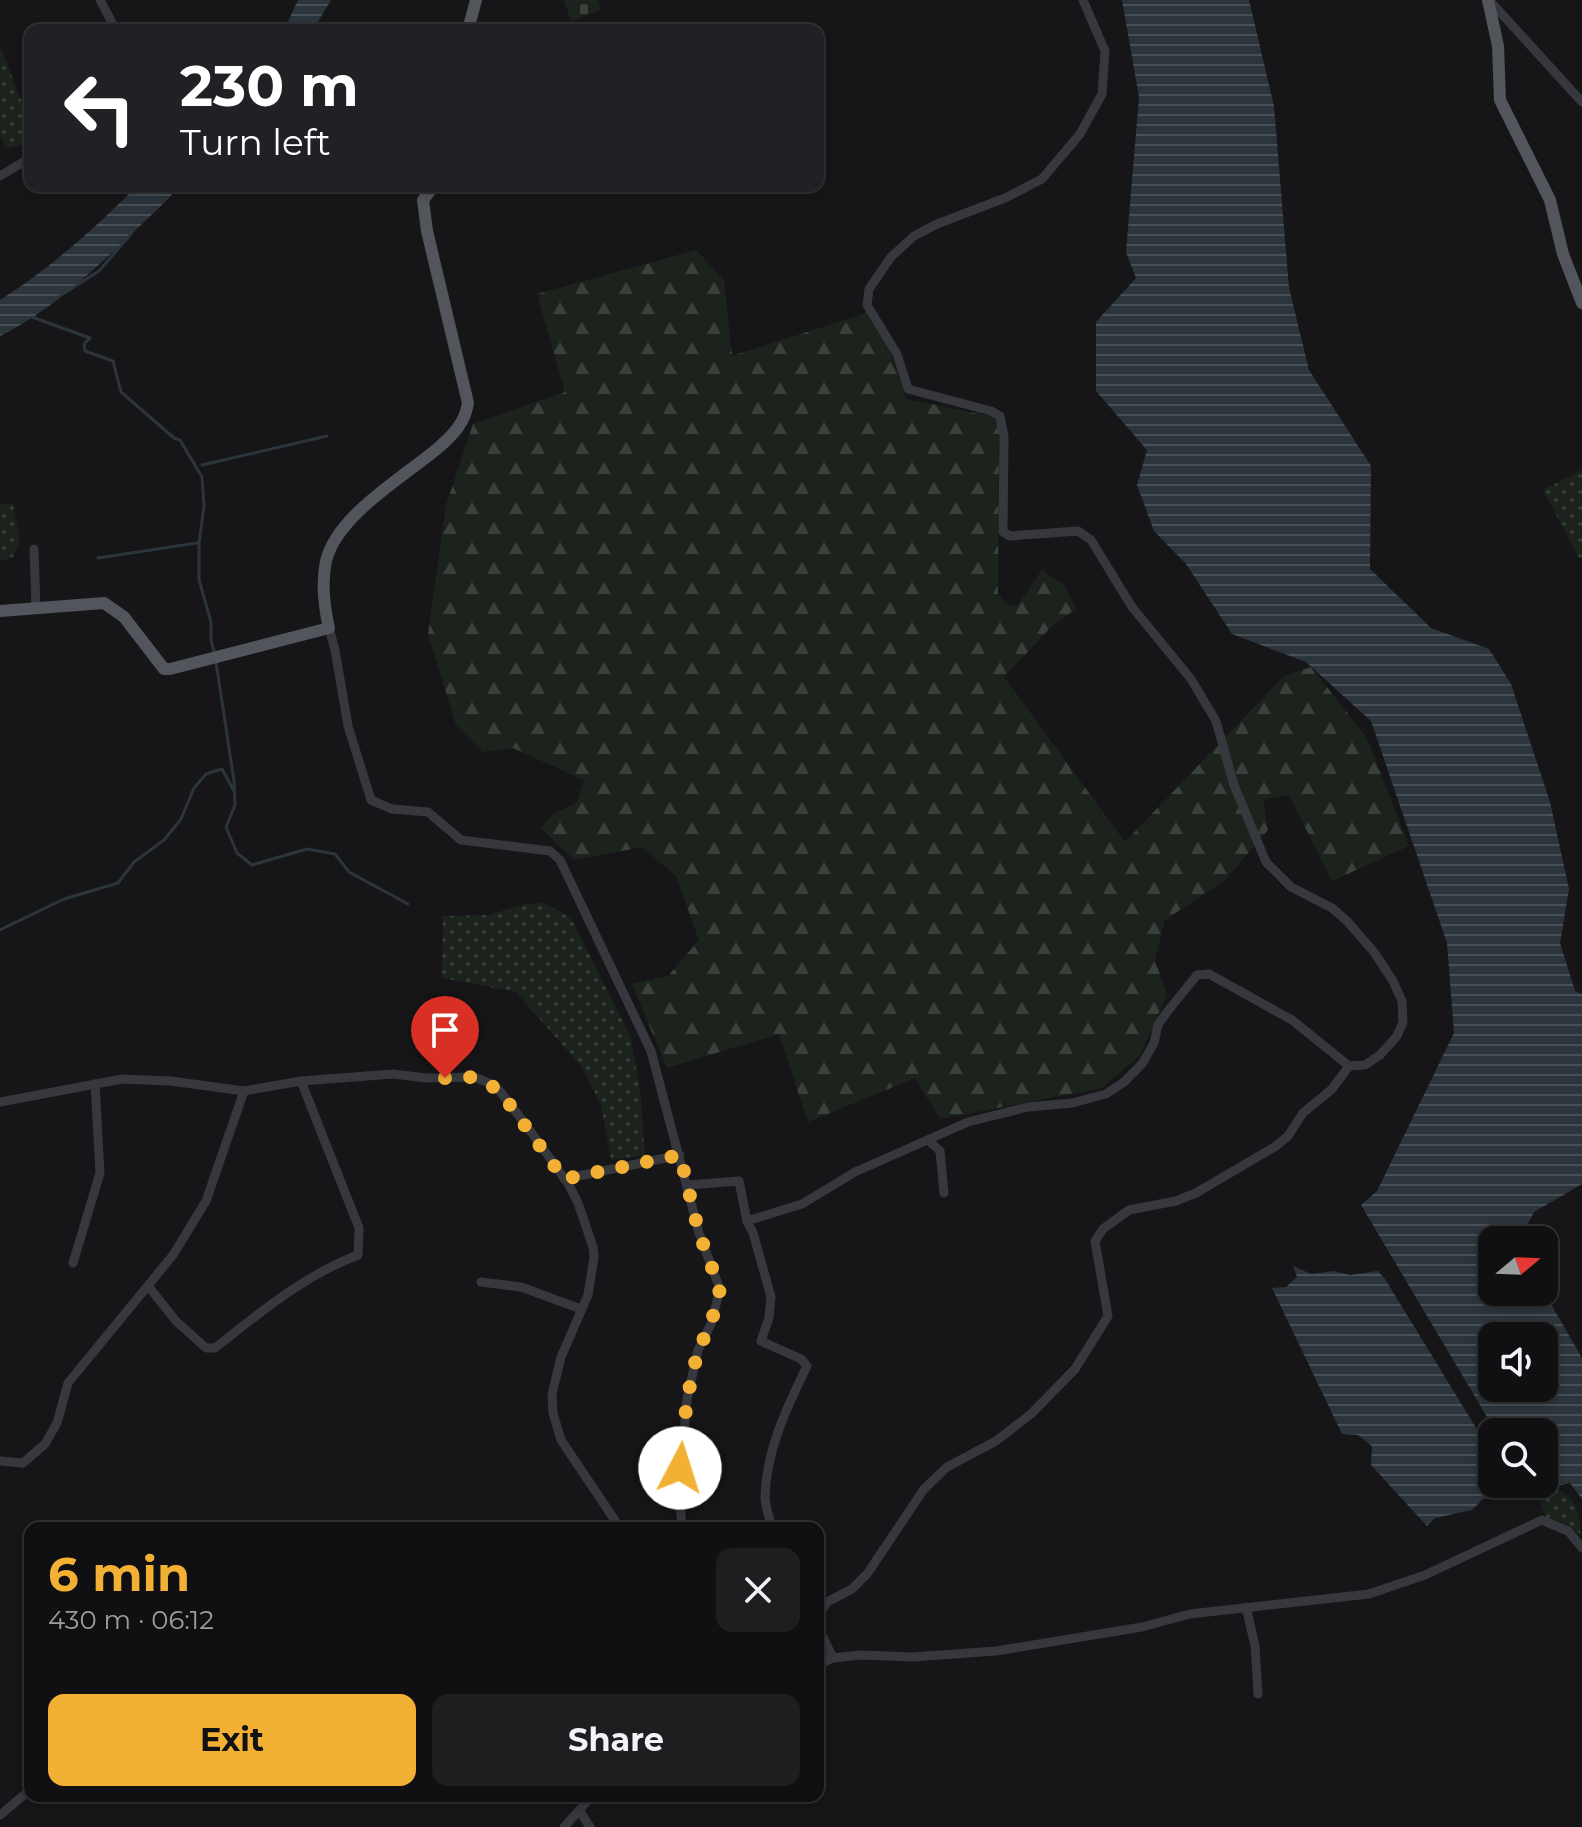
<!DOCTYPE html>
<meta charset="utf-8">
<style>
:root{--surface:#101012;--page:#1e1e20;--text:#f1f3f6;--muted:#9c9d9f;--line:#303032;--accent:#f2b134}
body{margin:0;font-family:Montserrat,sans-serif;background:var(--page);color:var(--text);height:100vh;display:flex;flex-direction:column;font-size:30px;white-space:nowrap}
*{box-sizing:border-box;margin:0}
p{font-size:26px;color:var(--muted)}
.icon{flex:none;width:44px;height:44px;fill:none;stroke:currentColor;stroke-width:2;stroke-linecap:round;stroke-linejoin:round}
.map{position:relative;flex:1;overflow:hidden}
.panel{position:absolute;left:24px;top:1522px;width:800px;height:280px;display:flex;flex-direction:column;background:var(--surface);border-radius:16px;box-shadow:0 4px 12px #0003,0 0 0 2px var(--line)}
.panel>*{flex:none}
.guide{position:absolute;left:24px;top:24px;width:800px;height:168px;border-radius:16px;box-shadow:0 4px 12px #0003,0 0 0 2px var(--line);background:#202124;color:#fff;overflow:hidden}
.needle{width:52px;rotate:71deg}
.fabs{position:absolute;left:1478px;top:1226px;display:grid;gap:16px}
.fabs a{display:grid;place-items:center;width:80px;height:80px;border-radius:16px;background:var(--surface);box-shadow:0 4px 12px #0003,0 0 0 2px var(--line);font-size:40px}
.pin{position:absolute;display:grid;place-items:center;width:68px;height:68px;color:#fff;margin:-82px -34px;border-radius:50% 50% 50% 0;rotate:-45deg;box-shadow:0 0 8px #0007}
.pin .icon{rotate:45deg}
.me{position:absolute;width:88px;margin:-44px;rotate:5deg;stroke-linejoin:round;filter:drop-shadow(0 0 6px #0008)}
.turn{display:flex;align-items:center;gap:28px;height:168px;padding:0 24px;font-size:36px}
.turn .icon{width:104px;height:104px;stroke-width:2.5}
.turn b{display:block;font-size:56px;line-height:68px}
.round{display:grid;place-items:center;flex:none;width:84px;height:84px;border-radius:16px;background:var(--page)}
.headline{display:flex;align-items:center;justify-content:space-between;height:136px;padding:0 24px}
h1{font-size:48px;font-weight:700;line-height:60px;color:var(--accent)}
.primary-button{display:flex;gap:16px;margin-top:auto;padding:16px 24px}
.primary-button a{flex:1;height:92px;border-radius:16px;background:var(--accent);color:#111;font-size:32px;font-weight:700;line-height:92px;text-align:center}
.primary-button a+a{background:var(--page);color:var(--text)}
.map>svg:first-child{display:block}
.green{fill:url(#green-dots)}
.forest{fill:url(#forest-firs)}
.cemetery{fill:url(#cemetery-stones)}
.water{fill:url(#water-rules);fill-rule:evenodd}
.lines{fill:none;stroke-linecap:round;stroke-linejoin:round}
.stream{stroke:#2c353c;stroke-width:3}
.minor{stroke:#37383d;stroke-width:9}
.major{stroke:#53555c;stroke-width:12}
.route{stroke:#f2b134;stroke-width:14;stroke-dasharray:0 25.2}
</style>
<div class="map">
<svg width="1582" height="1827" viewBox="0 0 1582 1827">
<defs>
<pattern id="green-dots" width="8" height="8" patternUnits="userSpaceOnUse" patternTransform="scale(2)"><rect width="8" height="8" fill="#1c231d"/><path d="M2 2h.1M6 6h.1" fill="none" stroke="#3a403c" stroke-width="1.8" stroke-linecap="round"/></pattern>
<pattern id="forest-firs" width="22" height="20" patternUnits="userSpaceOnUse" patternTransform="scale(2)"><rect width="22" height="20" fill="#1c231d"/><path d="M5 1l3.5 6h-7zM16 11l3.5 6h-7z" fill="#3a403c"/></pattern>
<pattern id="cemetery-stones" width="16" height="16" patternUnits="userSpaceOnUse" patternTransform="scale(2)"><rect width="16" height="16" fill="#1c231d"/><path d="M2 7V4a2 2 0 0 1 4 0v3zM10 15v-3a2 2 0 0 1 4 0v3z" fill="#3a403c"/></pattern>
<pattern id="water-rules" width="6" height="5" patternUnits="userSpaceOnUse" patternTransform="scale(2)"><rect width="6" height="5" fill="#2c353c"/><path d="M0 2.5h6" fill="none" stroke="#485056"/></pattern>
</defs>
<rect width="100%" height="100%" fill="#161618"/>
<g class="green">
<path d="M0 46 30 123V135L20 146 6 148 0 135Z"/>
<path d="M1582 470V557L1579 558 1543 490Z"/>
<path d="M0 504H13L20 541 13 557 0 561Z"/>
<path d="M545 903 571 918 630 1035 640 1089 645 1155 611 1160 601 1105 582 1067 516 992 442 978 443 916 488 915 527 904Z"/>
<path d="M1558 1489C1575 1499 1581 1513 1580 1535L1562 1522 1546 1518 1539 1500 1548 1494V1492Z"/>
</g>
<path class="forest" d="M696 250 724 280 732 356 876 310 906 399 999 418 998 594 1006 604 1017 606 1042 570 1064 585 1076 609 1052 626 1004 677 1125 842 1284 676 1311 667 1367 738 1409 846 1332 881 1289 795 1263 800 1268 830 1225 880 1165 920 1155 960 1167 995 1140 1055 1102 1088 940 1119 915 1078 808 1122 779 1034 667 1068 632 984 668 976 699 940 676 876 642 847 574 860 541 828 554 813 577 803 584 780 513 748 483 752 456 725 428 634 446 505 473 424 565 392 537 294Z"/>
<path class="cemetery" d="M564 0H598L602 9 571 22Z"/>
<g class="water">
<path d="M298 0H331L313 30H284Z"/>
<path d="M1122 0H1249L1274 106 1289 288 1309 370 1371 466 1370 569 1431 628 1489 649 1511 684 1550 802 1569 889 1560 943 1575 991 1582 994V1184L1534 1212 1524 1231 1527 1240H1492V1292H1544L1582 1358V1499L1570 1483 1551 1487 1536 1496 1527 1484H1544V1432H1496L1361 1205 1377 1191 1454 1033 1447 943 1371 721 1306 662 1232 634 1186 564 1154 531 1137 485 1147 450 1096 391V322L1136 278 1126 252 1139 97ZM1544 1336V1388H1492V1336Z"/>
<path d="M137 186H170L172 195C122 243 62 306 0 336V300C51 268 95 228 137 186Z"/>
<path d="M1293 1266 1311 1274 1334 1271 1350 1275 1378 1271 1385 1279 1492 1454V1484H1509L1510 1487 1501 1496 1483 1499 1472 1510 1435 1518 1427 1526 1371 1465 1372 1446 1358 1435 1342 1434 1272 1288 1286 1287 1297 1277Z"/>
</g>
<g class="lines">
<g class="stream">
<path d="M55 299 99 271 131 234"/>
<path d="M32 317 90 338 84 344 85 351 113 361 121 392 174 438 180 440 202 477 204 506 199 543V580L211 622V640L215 655"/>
<path d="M202 465 327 436"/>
<path d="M98 558 197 543"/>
<path d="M216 662 234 781 235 805 226 827 237 853 252 865 307 849 335 854 349 872 408 904"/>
<path d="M0 930 64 899 118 883 134 862 164 840 181 819 194 788 206 774 222 769 234 791"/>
</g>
<g class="minor">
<path d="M100 0 116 30"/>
<path d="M1489 0 1582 102"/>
<path d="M0 176 25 161 30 153"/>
<path d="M34 549 36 607"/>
<path d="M329 628 335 650 348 726 371 800 392 809 428 812 461 840 550 851 560 860 651 1051 699 1233 720 1289 711 1324 698 1350 687 1399 679 1489 682 1528"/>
<path d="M0 1102 122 1079 171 1081 244 1091 301 1081 393 1074 426 1078 474 1077 491 1084 499 1090 526 1125 569 1185 578 1203 593 1247 594 1257 588 1295 561 1357 552 1394 553 1413 561 1440 620 1528"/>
<path d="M928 1140 940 1151 944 1193"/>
<path d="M564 1179 680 1155"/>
<path d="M688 1185 739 1181 747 1221 753 1233 771 1297 769 1318 761 1341 801 1359 807 1366C787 1407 766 1451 765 1497 765 1507 770 1518 772 1528"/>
<path d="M747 1221 802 1204 855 1172 968 1122 1028 1107 1072 1103 1106 1094 1124 1082 1142 1064 1154 1043 1158 1025 1167 1012 1197 975 1209 974 1292 1020 1349 1066 1365 1065 1380 1055 1397 1036 1403 1022 1402 1001 1393 981 1374 952 1347 921 1332 908 1291 887 1266 862 1234 785 1216 721 1191 679 1132 607 1091 540 1078 531 1010 536 1003 532 1004 436 1000 416 991 411 908 389 897 354 867 305 869 289 891 257 914 236 937 224 1005 198 1042 179 1080 134 1102 94 1105 51 1083 0"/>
<path d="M73 1263 100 1173 95 1084"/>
<path d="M481 1282 521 1287 581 1309"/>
<path d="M148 1286 176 1321 206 1348H215C261 1312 303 1276 358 1255L359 1228 301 1081"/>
<path d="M0 1461 23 1463 45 1444 57 1423 68 1383 173 1255 206 1201 244 1091"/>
<path d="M1246 1607 1255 1646 1258 1694"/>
<path d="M818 1616 827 1602 852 1589 867 1574 924 1489 947 1467 996 1441 1031 1414 1075 1369 1108 1316 1095 1241 1103 1229 1129 1210 1176 1201 1196 1193 1276 1146 1288 1136 1303 1113 1332 1089 1349 1066"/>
<path d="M818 1627 833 1658"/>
<path d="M818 1665 833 1658 860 1655 913 1657 996 1651 1142 1627 1190 1614 1369 1594 1425 1575 1542 1520 1568 1531 1582 1548"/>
<path d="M579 1810 590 1827"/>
<path d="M0 1815 30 1790"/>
<path d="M564 1827 592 1796"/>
</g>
<g class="major">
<path d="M1488 0 1498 46 1500 100 1550 200 1563 254 1582 303"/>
<path d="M468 30 476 0"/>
<path d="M0 611 104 603 124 617 164 669H170L329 628C324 606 321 584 326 561 337 515 404 477 438 448 453 435 465 423 468 403L427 231 423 200 434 186"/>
</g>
</g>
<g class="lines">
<path class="route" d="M445 1078 474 1077 499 1090 564 1179 680 1155 699 1233 720 1289 711 1324 698 1350 687 1399 680 1468"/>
</g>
</svg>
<div class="fabs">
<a><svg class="needle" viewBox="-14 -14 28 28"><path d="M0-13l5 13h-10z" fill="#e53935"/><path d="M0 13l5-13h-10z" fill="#9c9d9f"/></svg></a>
<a><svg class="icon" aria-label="sound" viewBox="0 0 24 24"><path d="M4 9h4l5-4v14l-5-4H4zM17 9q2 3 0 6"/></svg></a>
<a><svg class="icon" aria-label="search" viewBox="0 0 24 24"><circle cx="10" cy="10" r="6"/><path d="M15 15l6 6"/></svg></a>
</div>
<div class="pin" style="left:445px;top:1078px;background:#d93025"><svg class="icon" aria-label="arrive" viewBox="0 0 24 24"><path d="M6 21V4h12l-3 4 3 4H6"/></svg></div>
<svg class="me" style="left:680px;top:1468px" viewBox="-20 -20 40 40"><circle r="19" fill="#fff"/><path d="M0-13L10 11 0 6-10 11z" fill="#f2b134"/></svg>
<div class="guide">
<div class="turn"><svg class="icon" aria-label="left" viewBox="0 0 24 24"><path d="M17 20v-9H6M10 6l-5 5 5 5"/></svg><div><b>230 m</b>Turn left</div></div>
</div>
<section class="panel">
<div class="headline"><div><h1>6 min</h1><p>430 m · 06:12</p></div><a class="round"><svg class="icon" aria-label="close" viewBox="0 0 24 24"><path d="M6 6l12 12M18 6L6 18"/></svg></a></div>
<div class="primary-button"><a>Exit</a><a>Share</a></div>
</section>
</div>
